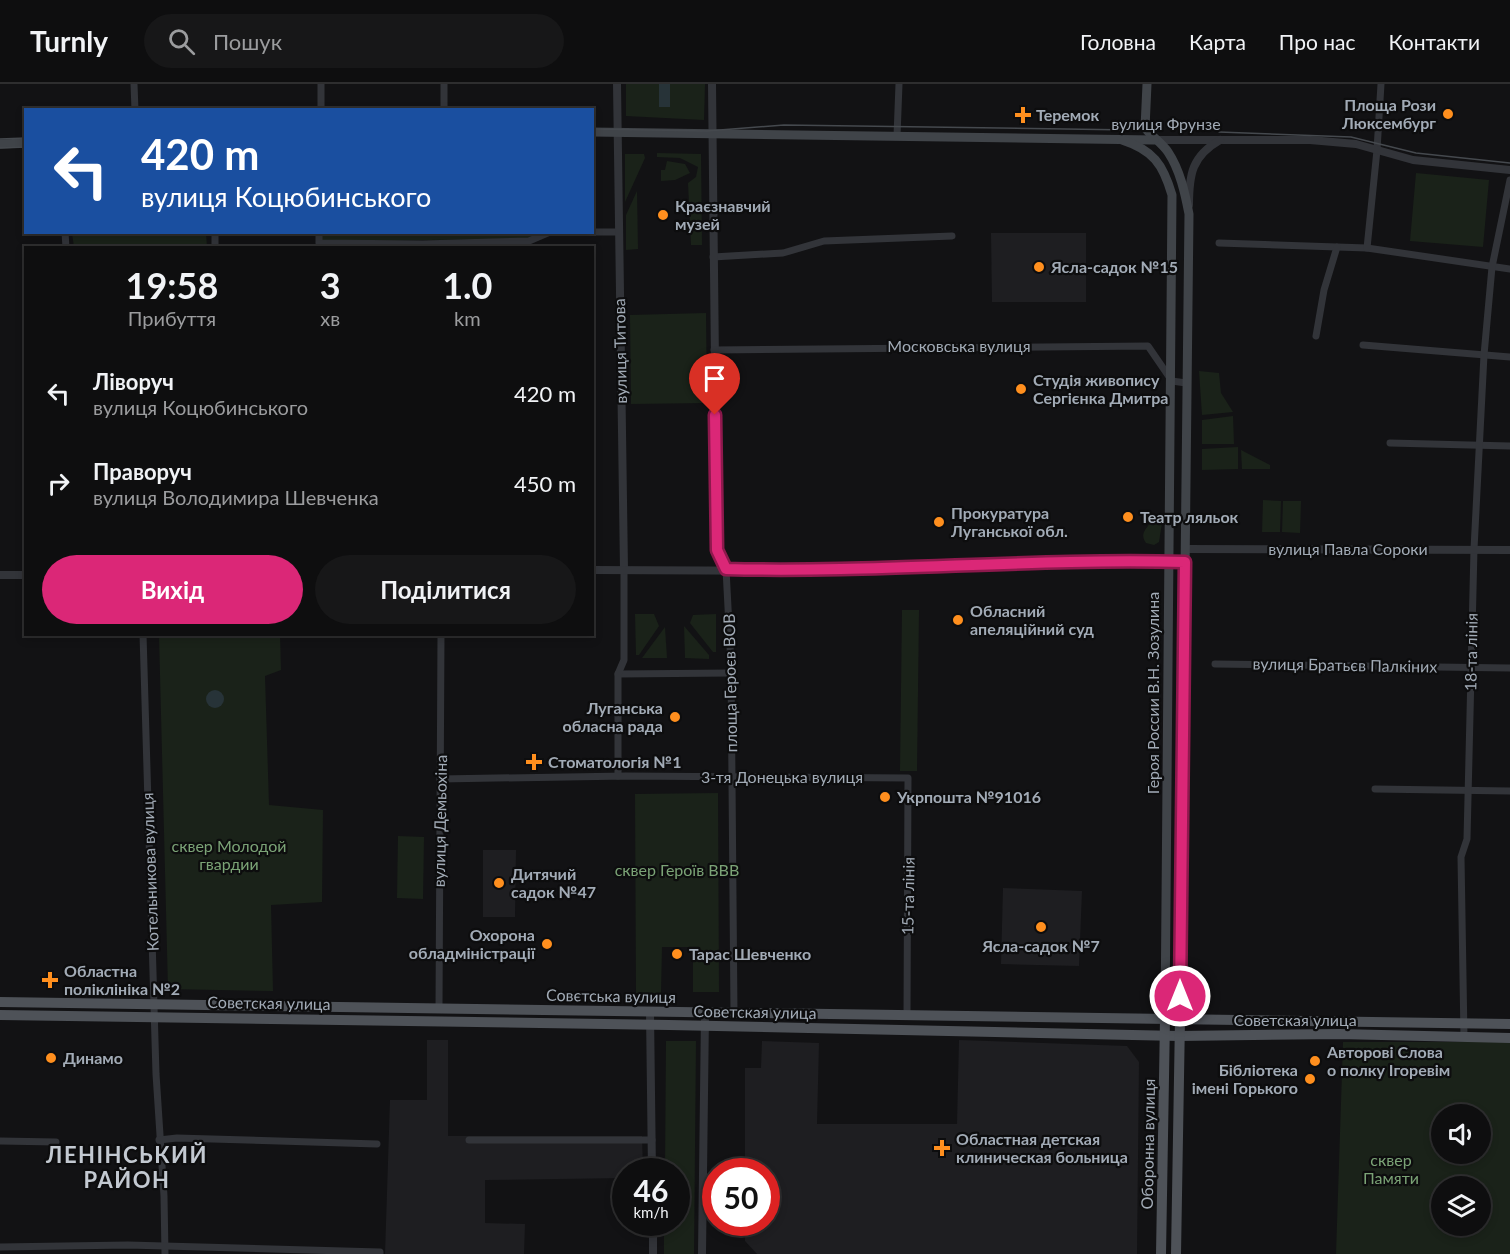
<!DOCTYPE html>
<html lang="uk">
<meta charset="utf-8">
<style>
:root{--surface:#0e0e0f;--page:#171718;--text:#f1f3f6;--muted:#9b9c9e;--line:#2e2e2f;--accent:#db2777}
body{margin:0;font-family:Lato,sans-serif;background:var(--page);color:var(--text);height:100vh;display:flex;flex-direction:column;font-size:22px;white-space:nowrap}
*{box-sizing:border-box;margin:0}
p{font-size:20px;color:var(--muted)}
.icon{flex:none;width:33px;height:33px;fill:none;stroke:currentColor;stroke-width:2;stroke-linecap:round;stroke-linejoin:round}
.map{position:relative;flex:1;overflow:hidden}
.side{position:absolute;left:24px;top:162px;width:570px;height:390px;display:flex;flex-direction:column;background:var(--surface);border-radius:0px;box-shadow:0 3px 9px #0003,0 0 0 2px var(--line)}
.side>*{flex:none}
.banner{position:absolute;left:24px;top:24px;width:570px;height:126px;border-radius:0px;box-shadow:0 3px 9px #0003,0 0 0 2px var(--line);background:#1a4fa0;color:#fff;overflow:hidden}
.fabs{position:absolute;left:1431px;top:1020px;display:grid;gap:12px}
.fabs a{display:grid;place-items:center;width:60px;height:60px;border-radius:50%;background:var(--surface);box-shadow:0 3px 9px #0003,0 0 0 2px var(--line);font-size:30px}
.speed{position:absolute;left:612px;top:1074px;display:flex;gap:12px;font-size:30px;font-weight:700;text-align:center}
.speed>*{display:grid;place-content:center;width:78px;height:78px;border-radius:50%;background:var(--surface);box-shadow:0 3px 9px #0003,0 0 0 2px var(--line);line-height:1}
.speed small{font-size:15px;font-weight:400}
.speed .limit{border:9px solid #d22;background:#fff;color:#111}
.pin{position:absolute;display:grid;place-items:center;width:51px;height:51px;color:#fff;margin:-62px -26px;border-radius:50% 50% 50% 0;rotate:-45deg;box-shadow:0 0 6px #0007}
.pin .icon{rotate:45deg}
.me{position:absolute;width:66px;margin:-33px;rotate:0deg;stroke-linejoin:round;filter:drop-shadow(0 0 4px #0008)}
.turn{display:flex;align-items:center;gap:21px;height:126px;padding:0 18px;font-size:27px}
.turn .icon{width:78px;height:78px;stroke-width:2.5}
.turn b{display:block;font-size:42px;line-height:51px}
.eta{display:flex;justify-content:space-evenly;align-items:center;height:102px;text-align:center}
.eta b{font-size:36px;font-weight:700;line-height:42px}
.primary-button{display:flex;gap:12px;margin-top:auto;padding:12px 18px}
.primary-button a{flex:1;height:69px;border-radius:36px;background:var(--accent);color:#fff;font-size:24px;font-weight:700;line-height:69px;text-align:center}
.primary-button a+a{background:var(--page);color:var(--text)}
ul{padding:0;list-style:none}
li{display:flex;align-items:center;gap:18px;height:90px;padding:0 18px}
li div{flex:1}
li b{display:block;font-size:22px}
li em{font-style:normal}
header{display:flex;align-items:center;gap:36px;box-sizing:border-box;height:84px;padding:0 30px;background:var(--surface);border-bottom:2px solid var(--line)}
header strong{font-size:28px}
nav{display:flex;gap:33px;margin-inline-start:auto;font-size:21px}
.search{width:420px;height:54px;background:var(--page);display:flex;align-items:center;gap:15px;box-sizing:border-box;padding:0 21px;border-radius:33px;color:var(--muted);font-size:22px}
.map>svg:first-child{display:block}
.built{fill:#1e1e21}
.green{fill:#1a2219;fill-rule:evenodd}
.water{fill:#273338}
.lines{fill:none;stroke-linecap:round;stroke-linejoin:round}
.minor{stroke:#323439;stroke-width:7}
.tertiary{stroke:#323439;stroke-width:8}
.secondary{stroke:#404449;stroke-width:9}
.primary{stroke:#4e5258;stroke-width:10}
.tram{stroke:#45494e;stroke-width:1.5}
.route-casing{stroke:#8e194d;stroke-width:15}
.route{stroke:#db2777;stroke-width:10}
.poi-dot{fill:#ff8f1e;stroke:#0d0d0e;stroke-width:2}
.labels{text-anchor:middle;stroke-width:4.5;stroke-linejoin:round;paint-order:stroke}
.poi-label{font-size:16px;font-weight:bold;fill:#a2abb6;stroke:#0d0d0e;text-anchor:start}
.street-label{font-size:16px;fill:#a2abb6;stroke:#0d0d0e}
.park-label{font-size:16px;fill:#7ba376;stroke:#0d0d0e}
.district-label{font-size:22px;font-weight:bold;letter-spacing:1.5px;fill:#c3c9d1;stroke:#0d0d0e}
</style>
<header>
<strong>Turnly</strong>
<div class="search"><svg class="icon" aria-label="search" viewBox="0 0 24 24"><circle cx="10" cy="10" r="6"/><path d="M15 15l6 6"/></svg>Пошук</div>
<nav><a>Головна</a><a>Карта</a><a>Про нас</a><a>Контакти</a></nav>
</header>
<div class="map">
<svg width="1510" height="1170" viewBox="0 0 1510 1170">
<rect width="100%" height="100%" fill="#121214"/>
<g class="built">
<path d="M991 149H1086V218H992Z"/>
<path d="M483 766H516L515 833H483Z"/>
<path d="M1003 804 1082 807 1079 882 1001 880Z"/>
<path d="M427 956H448V1052H642L643 1087 626 1088 625 1094 485 1096V1139L525 1140 524 1170H385L390 1016H427Z"/>
<path d="M959 956 1127 962 1139 978 1137 1170H757L745 1157V1139L766 1138V1088L745 1087V984H761L762 957 819 959 817 1040H957Z"/>
</g>
<g class="green">
<path d="M626 0H705L704 36 626 32Z"/>
<path d="M657 69 701 70 702 161H691L688 99 696 93 698 83 680 74 657 73Z"/>
<path d="M625 70H644L645 74 625 118Z"/>
<path d="M667 77 685 80 690 89 675 96 661 97V86H665Z"/>
<path d="M1416 89 1489 96 1483 163 1410 157Z"/>
<path d="M637 107 638 165 626 166V131Z"/>
<path d="M321 148H537V155L321 157Z"/>
<path d="M72 149H206L207 163H74Z"/>
<path d="M706 229 707 319 631 320 630 231Z"/>
<path d="M1199 287 1219 289 1221 309 1233 328 1202 331Z"/>
<path d="M1233 332 1234 360H1202V336Z"/>
<path d="M1238 363V385L1202 386V365Z"/>
<path d="M1241 366 1270 381V385H1242Z"/>
<path d="M1263 416 1281 417 1280 448H1262Z"/>
<path d="M1283 417H1301L1300 449 1282 448Z"/>
<path d="M1151 438 1162 439 1159 458 1154 461 1146 459C1140 450 1145 446 1151 438Z"/>
<path d="M902 526H919L917 687H900Z"/>
<path d="M635 530H654L659 542 639 571H636Z"/>
<path d="M716 530V568H713L690 539 693 531Z"/>
<path d="M684 542 709 571V575L685 574Z"/>
<path d="M665 543 667 574H642Z"/>
<path d="M159 551H280L281 586 265 592 269 721 323 726 322 818 271 821 273 907 168 905Z"/>
<path d="M718 709 719 908H693V863H662L661 909H636L635 710Z"/>
<path d="M398 752 424 753 423 815 397 814Z"/>
<path d="M666 957H696L694 1170H664V1139L676 1138V1088L665 1087Z"/>
<path d="M1343 958H1510V1170H1336ZM1442 1030H1480V1070H1442ZM1442 1102H1480V1142H1442Z"/>
</g>
<g class="water">
<rect x="659" y="0" width="11" height="23"/>
<circle cx="215" cy="615" r="9"/>
</g>
<g class="lines">
<g class="minor">
<path d="M134 0 135 26"/>
<path d="M444 0V26"/>
<path d="M321 26V0"/>
<path d="M897 52 899 0"/>
<path d="M65 148 66 164"/>
<path d="M215 148V164"/>
<path d="M319 148V159L423 160 529 157 550 148"/>
<path d="M592 148H617"/>
<path d="M1219 159 1367 164 1510 185"/>
<path d="M1367 164 1377 66 1381 0"/>
<path d="M713 173 783 169 824 157 952 152"/>
<path d="M1316 252 1324 206 1337 163"/>
<path d="M1363 261 1510 273"/>
<path d="M714 266 1148 262 1172 297 1186 299"/>
<path d="M1390 359 1510 362"/>
<path d="M726 485 731 581 734 929"/>
<path d="M143 550 156 990 164 1112 165 1170"/>
<path d="M1215 580 1510 584"/>
<path d="M618 590 731 589"/>
<path d="M618 692V590L624 576V486"/>
<path d="M440 695 626 692 908 694 907 931"/>
<path d="M1375 705 1510 707"/>
<path d="M439 924 441 550"/>
<path d="M1464 953 1461 773 1467 755 1474 465 1484 271 1492 183 1510 96"/>
<path d="M159 1056 177 1054 377 1060"/>
<path d="M469 1056H652"/>
<path d="M0 1057 56 1058"/>
<path d="M0 1163 128 1161 380 1168V1170"/>
</g>
<g class="tertiary">
<path d="M617 0 624 486"/>
<path d="M712 0 717 466 726 485"/>
<path d="M1155 56H1310L1356 60 1413 76 1510 86"/>
<path d="M1189 121C1189 90 1192 72 1220 56"/>
<path d="M1185 465 1510 466"/>
<path d="M592 486 807 487 1098 477 1185 478"/>
<path d="M0 491H26"/>
<path d="M650 928 652 1088"/>
<path d="M653 1138V1170"/>
<path d="M702 1170 705 930"/>
</g>
<g class="secondary">
<path d="M1147 0 1145 44C1152 53 1162 59 1168 68 1180 86 1185 109 1189 130L1180 935"/>
<path d="M592 48 1154 56"/>
<path d="M1122 56C1153 66 1163 80 1172 111L1165 935"/>
<path d="M0 60 26 59"/>
</g>
<g class="primary">
<path d="M0 918 1510 940"/>
<path d="M0 931 669 941 1179 952 1339 950 1510 954"/>
<path d="M1161 1170 1165 935"/>
<path d="M1176 1170 1180 935"/>
</g>
<g class="tram">
<path d="M592 45 707 47 784 41 1132 46"/>
<path d="M1219 48 1351 53 1416 69 1510 79"/>
<path d="M0 55 26 54"/>
<path d="M0 64 26 63"/>
</g>
</g>
<g class="lines">
<g class="route-casing">
<path id="route" d="M715 331 717 466 726 485C879 489 1032 474 1185 478L1180 912"/>
</g>
<use href="#route" class="route"/>
</g>
<g class="poi-dot">
<circle cx="1448" cy="30" r="6"/>
<path d="M1020 22h6v6h6v6h-6v6h-6v-6h-6v-6h6z"/>
<circle cx="663" cy="131" r="6"/>
<circle cx="1039" cy="183" r="6"/>
<circle cx="1021" cy="305" r="6"/>
<circle cx="1128" cy="433" r="6"/>
<circle cx="939" cy="438" r="6"/>
<circle cx="958" cy="536" r="6"/>
<circle cx="675" cy="633" r="6"/>
<path d="M531 669h6v6h6v6h-6v6h-6v-6h-6v-6h6z"/>
<circle cx="885" cy="713" r="6"/>
<circle cx="499" cy="799" r="6"/>
<circle cx="1041" cy="843" r="6"/>
<circle cx="547" cy="860" r="6"/>
<circle cx="677" cy="870" r="6"/>
<path d="M47 887h6v6h6v6h-6v6h-6v-6h-6v-6h6z"/>
<circle cx="51" cy="974" r="6"/>
<circle cx="1315" cy="977" r="6"/>
<circle cx="1310" cy="995" r="6"/>
<path d="M939 1055h6v6h6v6h-6v6h-6v-6h-6v-6h6z"/>
</g>
<g class="labels">
<g class="poi-label">
<text x="1436" y="27" text-anchor="end">Площа Рози<tspan x="1436" dy="18">Люксембург</tspan></text>
<text x="1036" y="37">Теремок</text>
<text x="675" y="128">Краєзнавчий<tspan x="675" dy="18">музей</tspan></text>
<text x="1051" y="189">Ясла-садок №15</text>
<text x="1033" y="302">Студія живопису<tspan x="1033" dy="18">Сергієнка Дмитра</tspan></text>
<text x="951" y="435">Прокуратура<tspan x="951" dy="18">Луганської обл.</tspan></text>
<text x="1140" y="439">Театр ляльок</text>
<text x="970" y="533">Обласний<tspan x="970" dy="18">апеляційний суд</tspan></text>
<text x="663" y="630" text-anchor="end">Луганська<tspan x="663" dy="18">обласна рада</tspan></text>
<text x="548" y="684">Стоматологія №1</text>
<text x="897" y="719">Укрпошта №91016</text>
<text x="511" y="796">Дитячий<tspan x="511" dy="18">садок №47</tspan></text>
<text x="535" y="857" text-anchor="end">Охорона<tspan x="535" dy="18">обладміністрації</tspan></text>
<text x="1041" y="868" text-anchor="middle">Ясла-садок №7</text>
<text x="689" y="876">Тарас Шевченко</text>
<text x="64" y="893">Областна<tspan x="64" dy="18">поліклініка №2</tspan></text>
<text x="1327" y="974">Авторові Слова<tspan x="1327" dy="18">о полку Ігоревім</tspan></text>
<text x="63" y="980">Динамо</text>
<text x="1298" y="992" text-anchor="end">Бібліотека<tspan x="1298" dy="18">імені Горького</tspan></text>
<text x="956" y="1061">Областная детская<tspan x="956" dy="18">клиническая больница</tspan></text>
</g>
<g class="street-label">
<text x="1166" y="46">вулиця Фрунзе</text>
<text x="959" y="268">Московська вулиця</text>
<text transform="translate(620 267) rotate(-91)" y="6">вулиця Титова</text>
<text x="1348" y="471">вулиця Павла Сороки</text>
<text transform="translate(1471 568) rotate(-89)" y="6">18-та лінія</text>
<text transform="translate(1345 581) rotate(1)" y="6">вулиця Братьєв Палкіних</text>
<text transform="translate(730 599) rotate(-91)" y="6">площа Героєв ВОВ</text>
<text transform="translate(1153 609) rotate(-90)" y="6">Героя России В.Н. Зозулина</text>
<text x="782" y="699">3-тя Донецька вулиця</text>
<text transform="translate(440 737) rotate(-89)" y="6">вулиця Демьохіна</text>
<text transform="translate(150 788) rotate(-92)" y="6">Котельникова вулиця</text>
<text transform="translate(908 812) rotate(-89)" y="6">15-та лінія</text>
<text transform="translate(611 912) rotate(1)" y="6">Совєтська вулиця</text>
<text transform="translate(269 919) rotate(1)" y="6">Советская улица</text>
<text transform="translate(755 928) rotate(1)" y="6">Советская улица</text>
<text x="1295" y="942">Советская улица</text>
<text transform="translate(1148 1060) rotate(-89)" y="6">Оборонна вулиця</text>
</g>
<g class="park-label">
<text x="229" y="768">сквер Молодой<tspan x="229" dy="18">гвардии</tspan></text>
<text x="677" y="792">сквер Героїв ВВВ</text>
<text x="1391" y="1082">сквер<tspan x="1391" dy="18">Памяти</tspan></text>
</g>
<g class="district-label">
<text x="127" y="1079">ЛЕНІНСЬКИЙ<tspan x="127" dy="25">РАЙОН</tspan></text>
</g>
</g>
</svg>
<div class="fabs">
<a><svg class="icon" aria-label="sound" viewBox="0 0 24 24"><path d="M4 9h4l5-4v14l-5-4H4zM17 9q2 3 0 6"/></svg></a>
<a><svg class="icon" aria-label="layers" viewBox="0 0 24 24"><path d="M12 4l9 5-9 5-9-5zM3 14l9 5 9-5"/></svg></a>
</div>
<div class="speed"><div>46<small>km/h</small></div><div class="limit">50</div></div>
<div class="pin" style="left:715px;top:331px;background:#d93025"><svg class="icon" aria-label="arrive" viewBox="0 0 24 24"><path d="M6 21V4h12l-3 4 3 4H6"/></svg></div>
<svg class="me" style="left:1180px;top:912px" viewBox="-20 -20 40 40"><circle r="17" fill="#db2777" stroke="#fff" stroke-width="3"/><path d="M0-11L8 9 0 5-8 9z" fill="#fff"/></svg>
<div class="banner">
<div class="turn"><svg class="icon" aria-label="left" viewBox="0 0 24 24"><path d="M17 20v-9H6M10 6l-5 5 5 5"/></svg><div><b>420 m</b>вулиця Коцюбинського</div></div>
</div>
<section class="side">
<div class="eta">
<div><b>19:58</b><p>Прибуття</p></div>
<div><b>3</b><p>хв</p></div>
<div><b>1.0</b><p>km</p></div>
</div>
<ul>
<li><svg class="icon" aria-label="left" viewBox="0 0 24 24"><path d="M17 20v-9H6M10 6l-5 5 5 5"/></svg><div><b>Ліворуч</b><p>вулиця Коцюбинського</p></div><em>420 m</em></li>
<li><svg class="icon" aria-label="right" viewBox="0 0 24 24"><path d="M7 20v-9h11M14 6l5 5-5 5"/></svg><div><b>Праворуч</b><p>вулиця Володимира Шевченка</p></div><em>450 m</em></li>
</ul>
<div class="primary-button"><a>Вихід</a><a>Поділитися</a></div>
</section>
</div>
